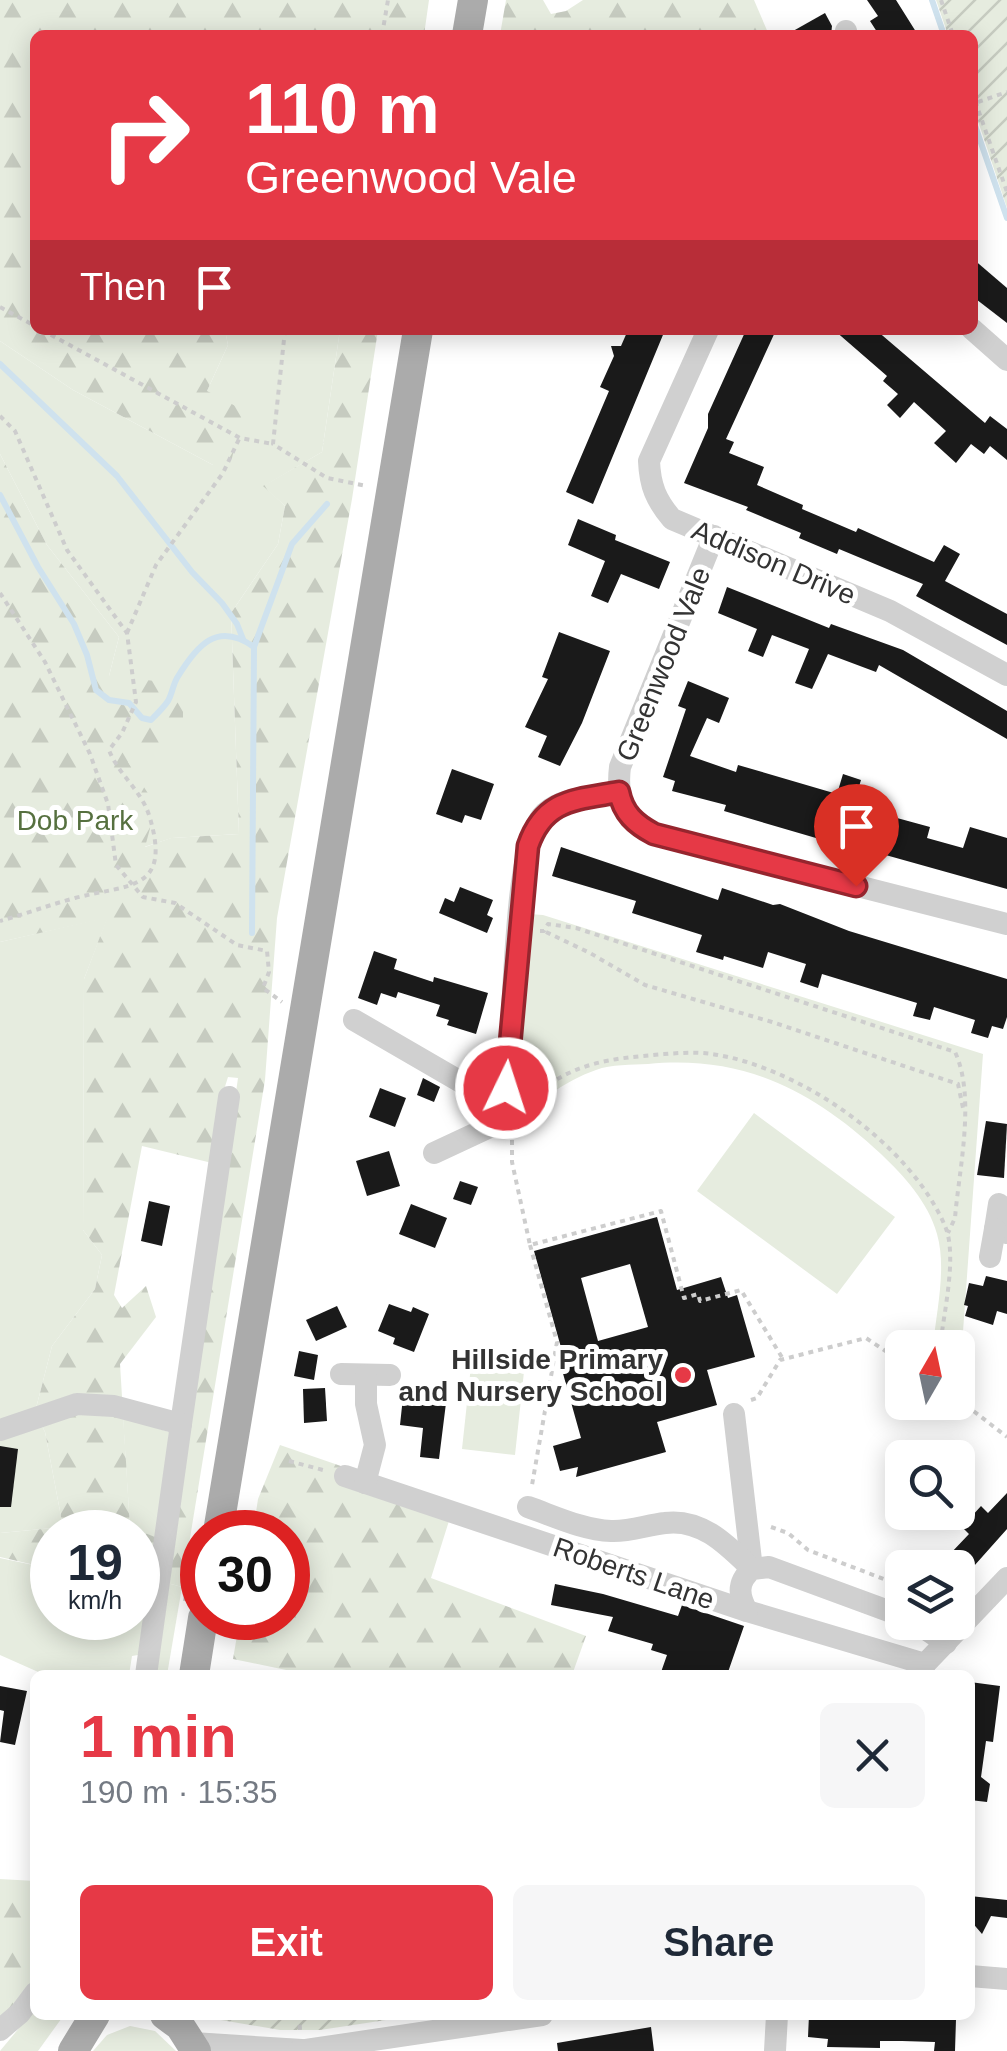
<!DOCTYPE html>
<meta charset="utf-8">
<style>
:root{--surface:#fff;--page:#f6f6f7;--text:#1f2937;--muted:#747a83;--accent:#e63946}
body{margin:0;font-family:Helvetica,sans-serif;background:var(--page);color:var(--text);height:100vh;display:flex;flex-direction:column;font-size:38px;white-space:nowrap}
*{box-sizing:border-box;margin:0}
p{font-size:32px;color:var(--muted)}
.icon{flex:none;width:55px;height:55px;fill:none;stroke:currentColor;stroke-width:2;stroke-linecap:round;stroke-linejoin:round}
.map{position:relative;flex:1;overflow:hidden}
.drawer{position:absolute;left:30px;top:1670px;width:945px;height:350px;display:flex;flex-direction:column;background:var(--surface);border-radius:15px;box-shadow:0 5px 25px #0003}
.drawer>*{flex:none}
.hud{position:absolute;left:30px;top:30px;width:948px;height:305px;border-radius:15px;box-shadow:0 5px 25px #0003;background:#e63946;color:#fff;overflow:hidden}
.needle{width:65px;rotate:9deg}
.buttons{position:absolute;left:885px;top:1330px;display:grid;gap:20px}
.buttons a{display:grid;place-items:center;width:90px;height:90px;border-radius:15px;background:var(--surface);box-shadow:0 5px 25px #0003;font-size:50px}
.speed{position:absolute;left:30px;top:1510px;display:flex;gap:20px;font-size:50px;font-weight:700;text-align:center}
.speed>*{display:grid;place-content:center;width:130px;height:130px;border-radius:50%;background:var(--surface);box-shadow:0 5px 25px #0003;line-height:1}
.speed small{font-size:25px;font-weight:400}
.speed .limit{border:15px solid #d22;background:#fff;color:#111}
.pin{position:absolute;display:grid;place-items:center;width:85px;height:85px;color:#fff;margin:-102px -42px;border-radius:50% 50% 50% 0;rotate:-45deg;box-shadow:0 0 10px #0007}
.pin .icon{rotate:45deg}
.me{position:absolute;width:110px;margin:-55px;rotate:4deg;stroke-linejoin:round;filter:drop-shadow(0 0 8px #0008)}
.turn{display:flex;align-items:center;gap:35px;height:210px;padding:0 50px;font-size:45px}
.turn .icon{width:130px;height:130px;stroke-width:2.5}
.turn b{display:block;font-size:70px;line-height:85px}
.then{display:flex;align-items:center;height:95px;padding:0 50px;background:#0003;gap:20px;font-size:38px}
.round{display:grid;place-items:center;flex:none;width:105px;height:105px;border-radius:15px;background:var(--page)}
.summary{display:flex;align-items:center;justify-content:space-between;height:170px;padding:0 50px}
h1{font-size:60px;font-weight:700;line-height:75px;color:var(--accent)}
.cta{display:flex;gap:20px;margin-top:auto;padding:20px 50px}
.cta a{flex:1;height:115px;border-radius:15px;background:var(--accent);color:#fff;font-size:40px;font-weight:700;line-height:115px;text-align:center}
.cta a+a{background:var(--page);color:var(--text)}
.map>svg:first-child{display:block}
.grass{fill:#e6ecdf}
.forest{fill:url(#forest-firs)}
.garden{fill:url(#garden-furrows)}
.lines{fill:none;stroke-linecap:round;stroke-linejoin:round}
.stream{stroke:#cfe2ee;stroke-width:6}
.building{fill:#1a1a1a;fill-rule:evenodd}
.path{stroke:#cdcdcd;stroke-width:4;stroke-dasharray:5 5;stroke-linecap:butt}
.minor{stroke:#d0d0d0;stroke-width:22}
.major{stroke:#ababab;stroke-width:30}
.route-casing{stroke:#96252e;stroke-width:25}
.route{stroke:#e63946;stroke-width:18}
.poi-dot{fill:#e63946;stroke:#fff;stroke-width:4}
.labels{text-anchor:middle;stroke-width:10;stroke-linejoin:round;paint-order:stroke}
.street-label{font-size:28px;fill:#333;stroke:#fff}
.park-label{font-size:28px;fill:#56703f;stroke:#fff}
.poi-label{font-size:28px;font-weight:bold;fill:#333;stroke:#fff;text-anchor:end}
</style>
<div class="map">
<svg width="1007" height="2051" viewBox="0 0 1007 2051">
<defs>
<pattern id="forest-firs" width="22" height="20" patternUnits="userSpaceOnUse" patternTransform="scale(2.5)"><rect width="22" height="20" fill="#e6ecdf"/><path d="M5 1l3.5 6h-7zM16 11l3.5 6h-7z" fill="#c6cbc0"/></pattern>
<pattern id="garden-furrows" width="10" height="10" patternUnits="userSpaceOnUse" patternTransform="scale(2.5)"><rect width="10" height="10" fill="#e6ecdf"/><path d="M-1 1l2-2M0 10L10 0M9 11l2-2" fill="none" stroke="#c6cbc0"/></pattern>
</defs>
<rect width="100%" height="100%" fill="#fff"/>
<g class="grass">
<path d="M225 330H340L322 452 264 486 285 506 278 544 231 613 239 834 172 838 144 847 109 676 119 637 47 545 0 454V341L73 390 213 465 207 391 228 345Z"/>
<path d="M529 914 543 915 983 1054 958 1401V1348L933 1347C936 1312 947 1269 937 1234 928 1202 904 1176 881 1154 812 1090 744 1055 648 1064 632 1065 611 1064 596 1070 564 1081 539 1102 513 1123Z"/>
<path d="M108 917 84 979 83 1230 102 1255 95 1289 52 1346 35 1412 45 1432 63 1527 0 1533V942Z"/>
<path d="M754 1113 895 1217 837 1294 697 1191Z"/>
<path d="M473 1347 526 1353 515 1455 462 1449Z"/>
<path d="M123 1417 169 1432 160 1539 130 1528Z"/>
<path d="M0 1558 52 1569V1618H138V1602L149 1611 144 1654 132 1656 129 1675H45L0 1655Z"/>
<path d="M167 1583 182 1587 167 1675H154Z"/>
<path d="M35 2009V2015H64L38 2051H0Z"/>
<path d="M130 2026 155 2031 176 2051H93L107 2035Z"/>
</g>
<g class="forest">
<path d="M0 0H429L424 35H35V330H225L228 345 207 391 243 410 232 458 213 465 73 390 0 341Z"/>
<path d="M506 0H543L551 14 566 11 583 0H754L769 35H500Z"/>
<path d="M340 330H378L352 499 277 918 265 1080 182 1587 167 1583 238 1078 228 1077 217 1112 212 1163 142 1146 114 1295 122 1308 146 1286 156 1317 120 1364 130 1527 160 1539 156 1560 138 1556V1532H52V1569L0 1557V1533L63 1527 45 1432 35 1412 52 1346 95 1289 102 1255 83 1230 84 979 107 918 0 942V454L47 545 119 637 109 676 183 684V718L164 751 128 762 156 806 145 847 171 838 239 834 231 613 278 544 285 506 263 486 322 452Z"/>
<path d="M280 1445 454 1505 431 1578 586 1636 572 1675H310L233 1659 240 1618H288V1532H253L258 1499Z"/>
<path d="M0 1879 35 1881V1980L0 2020Z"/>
</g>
<g class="garden">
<path d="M936 0H1007V208L973 106 972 35H948Z"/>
<path d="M207 2015H419L320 2030H280L215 2019Z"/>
</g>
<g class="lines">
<g class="stream">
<path d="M932 0 944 35"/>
<path d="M972 117 1007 218"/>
<path d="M0 364 117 476 192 572 222 603 237 624 243 639"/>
<path d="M0 495 38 567 74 624 87 655 96 690 109 700 129 703 142 718 151 720C157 714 164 707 168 701 172 694 173 685 177 678 197 645 217 621 254 647L292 544 327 504"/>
<path d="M252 933 254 647"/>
</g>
</g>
<g class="building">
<path d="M867 0H896L918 35H879L870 21 878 16Z"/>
<path d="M825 13 832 26 831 35H786Z"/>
<path d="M972 258 1007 288V323L972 296Z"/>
<path d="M628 330H665L593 504 566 492 609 391 600 387 614 356 611 346H621Z"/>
<path d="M746 330H776L726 439 734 442 729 453 764 467 757 485 803 505 802 509 856 532 858 528 934 562 944 545 960 554 945 581 1007 614V645L916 596 923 584 839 549 837 554 799 538 801 533 746 510 748 507 684 483 708 428V414Z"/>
<path d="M834 330H876L985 423 990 416 1007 429V460L990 446 984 454 971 444 956 463 934 443 946 431 914 402 900 418 887 405 898 394 883 381 887 376Z"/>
<path d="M578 519 616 535 615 540 670 562 659 589 621 574 608 603 591 596 605 561 568 545Z"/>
<path d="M727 587 829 628 831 624 903 650 1007 711V739L879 665 876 672 828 654 812 689 795 683 809 649 772 635 763 657 748 651 757 629 718 613Z"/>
<path d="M559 632 610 651 582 723 560 766 538 757 547 736 525 727 548 679 542 677Z"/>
<path d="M688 681 729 698 719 723 707 718 690 756 736 772 738 765 837 794 843 774 861 780 853 806 930 827 927 838 963 848 970 827 1007 838V889L882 854 881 857 724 811 726 805 672 791 675 781 663 777 686 709 678 706Z"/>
<path d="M452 769 494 784 481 820 465 815 462 823 436 814Z"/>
<path d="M561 847 718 900 722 888 773 905 780 904 849 931 1007 979V1017L1003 1029 992 1026 988 1038 971 1033 975 1020 934 1007 930 1020 913 1016 917 1003 822 974 818 988 800 982 806 964 768 952 763 968 724 956 723 960 696 952 702 935 632 913 636 901 552 876Z"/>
<path d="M460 887 493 900 487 915 493 918 487 933 439 913 445 898 454 902Z"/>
<path d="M374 951 397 959 394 969 433 982 434 977 488 993 476 1034 447 1025 449 1020 436 1016 440 1005 398 992 396 998 381 993 377 1005 358 998Z"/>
<path d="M423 1078 440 1087 434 1102 417 1095Z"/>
<path d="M380 1088 406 1098 395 1127 369 1117Z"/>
<path d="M986 1121 1007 1124 1004 1178 977 1175Z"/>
<path d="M389 1151 400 1186 367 1196 356 1161Z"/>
<path d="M460 1181 478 1187 471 1205 453 1199Z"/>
<path d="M149 1201 170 1206 162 1246 141 1241Z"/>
<path d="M411 1204 447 1218 435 1248 399 1234Z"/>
<path d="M657 1217 677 1290 721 1277 728 1298 737 1295 755 1357 707 1370 717 1405 657 1422 666 1452 576 1477 578 1467 560 1471 553 1446 581 1438 557 1352 562 1351 534 1251ZM630 1264 648 1327 598 1341 581 1278Z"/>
<path d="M986 1276 1007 1281V1314L997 1311 993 1325 965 1316 968 1306 964 1305 969 1283 983 1286Z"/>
<path d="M389 1304 411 1312 413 1307 429 1314 414 1352 393 1344 395 1338 378 1331Z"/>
<path d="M337 1306 347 1327 316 1341 306 1320Z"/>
<path d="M299 1351 318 1355 314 1380 294 1376Z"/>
<path d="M325 1388 327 1421 304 1423 303 1389Z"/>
<path d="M403 1397 446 1403 439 1459 420 1457 423 1428 400 1425Z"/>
<path d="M0 1446 18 1449 11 1507H0Z"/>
<path d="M1007 1493V1529L958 1584V1560L950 1554 969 1534 962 1527 981 1506 988 1513Z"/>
<path d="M555 1584 603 1594 678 1616 682 1605 744 1626 727 1675H660L667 1655 651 1650 653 1644 608 1631 613 1617 551 1605Z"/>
<path d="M970 1682 1000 1686 993 1742 986 1741 981 1777 990 1784 987 1802 970 1800Z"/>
<path d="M0 1686 27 1691 15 1745 0 1742 4 1711 0 1710Z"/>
<path d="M970 1896 1007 1900V1918L991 1916 982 1934 970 1920Z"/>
<path d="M809 2015 956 2019 955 2051H934L935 2042 902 2041H880V2048L827 2047 828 2039 808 2037Z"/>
<path d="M651 2027 654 2051H558L557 2043Z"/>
</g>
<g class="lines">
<g class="path">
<path d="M941 0 953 35"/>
<path d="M382 35 388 0"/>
<path d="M972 92 1007 192"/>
<path d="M978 102 1007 92"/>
<path d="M0 307 35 326"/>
<path d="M42 330 240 438 273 444"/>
<path d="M285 330 273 444 327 478 367 486"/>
<path d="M0 416 15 431 67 550 127 633 136 702 122 733 109 750C118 774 141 790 149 815 173 892 128 884 75 898 49 905 25 914 0 921"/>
<path d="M0 593 45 662 90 754 108 804 116 865 143 897 175 903 237 945 267 951 269 972 263 988 282 1002"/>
<path d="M127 633 156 565 223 473 239 439"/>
<path d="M540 931H544L548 924 576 928 955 1052C976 1097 959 1169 955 1218L948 1233"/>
<path d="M546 932 590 953 645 985 772 1022 958 1084 963 1108"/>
<path d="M526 1104C560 1069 597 1060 643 1056 666 1054 690 1051 712 1054 800 1067 910 1144 945 1226 958 1256 943 1315 940 1348"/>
<path d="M512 1140V1162L530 1245 661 1211 684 1298 698 1294 700 1301 741 1290 783 1359"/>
<path d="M530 1245 557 1342 532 1485"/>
<path d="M958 1399 1007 1437"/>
<path d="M751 1400 757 1398 780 1360 866 1338 902 1362"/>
<path d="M289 1461 323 1470"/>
<path d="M771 1527 788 1533 808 1550 902 1586"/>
<path d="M185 1601 195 1541"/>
<path d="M299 2015 300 2030"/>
</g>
<g class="minor">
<path d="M846 35V31"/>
<path d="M972 329 1007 360"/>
<path d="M708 330 649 461C650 486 656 500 672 519L890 611 1007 675"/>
<path d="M714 536 620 767C616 799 625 819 654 834L1007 924"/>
<path d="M354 1020 504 1107"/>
<path d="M434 1153 494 1125 501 1117C518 1058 507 847 545 813 562 797 597 796 619 791"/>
<path d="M999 1204 995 1229 1007 1233"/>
<path d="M990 1257 995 1229"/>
<path d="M341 1374 390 1375"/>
<path d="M734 1414 752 1569"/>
<path d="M181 1424 229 1097"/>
<path d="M0 1430 77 1404 114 1406 181 1424 146 1675"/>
<path d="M345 1476 747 1611 925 1664"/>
<path d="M365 1483 375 1445 366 1404V1375"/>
<path d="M528 1507C554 1516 583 1530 611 1531 629 1532 647 1525 665 1523 702 1518 728 1546 752 1569"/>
<path d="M747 1611C738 1595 737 1582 752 1569L769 1567 902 1616"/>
<path d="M915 1622 946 1643"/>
<path d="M920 1675 925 1664 1007 1578"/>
<path d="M970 1976 1007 1979"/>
<path d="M0 2030 20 2013 35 1993"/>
<path d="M193 2043 302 2050"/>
<path d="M299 2051 542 2015"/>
<path d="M775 2051 777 2015"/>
</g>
<g class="major">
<path d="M467 35 473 0"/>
<path d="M218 1532 418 330"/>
<path d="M194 1675 203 1618"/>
<path d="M165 2015 180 2026 196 2051"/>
<path d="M73 2051 95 2015"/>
</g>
</g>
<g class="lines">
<g class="route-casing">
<path id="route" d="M506 1088 528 846C544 799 575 800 619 792 623 813 635 824 654 834L856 886"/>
</g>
<use href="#route" class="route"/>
</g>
<circle class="poi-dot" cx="683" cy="1375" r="10"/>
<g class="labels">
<g class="street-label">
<text transform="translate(774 562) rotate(23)" y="10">Addison Drive</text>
<text transform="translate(663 664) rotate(-68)" y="10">Greenwood Vale</text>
<text transform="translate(634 1573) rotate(19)" y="10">Roberts Lane</text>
</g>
<g class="park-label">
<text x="75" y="830">Dob Park</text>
</g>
<g class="poi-label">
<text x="663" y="1369">Hillside Primary<tspan x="663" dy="32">and Nursery School</tspan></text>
</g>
</g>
</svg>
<div class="buttons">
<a><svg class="needle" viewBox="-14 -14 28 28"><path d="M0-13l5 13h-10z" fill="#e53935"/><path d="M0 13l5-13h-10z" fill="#747a83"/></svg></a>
<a><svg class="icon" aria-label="search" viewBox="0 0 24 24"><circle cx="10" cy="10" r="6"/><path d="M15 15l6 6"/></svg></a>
<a><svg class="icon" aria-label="layers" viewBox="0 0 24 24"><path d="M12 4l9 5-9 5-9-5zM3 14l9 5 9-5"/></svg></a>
</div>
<div class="speed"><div>19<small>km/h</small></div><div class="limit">30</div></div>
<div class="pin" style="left:856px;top:886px;background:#d93025"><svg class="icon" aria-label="arrive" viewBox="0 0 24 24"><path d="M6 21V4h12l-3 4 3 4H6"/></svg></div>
<svg class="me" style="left:506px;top:1088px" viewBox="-20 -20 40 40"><circle r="17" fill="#e63946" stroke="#fff" stroke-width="3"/><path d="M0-11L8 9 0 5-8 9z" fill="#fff"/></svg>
<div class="hud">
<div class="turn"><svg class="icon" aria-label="right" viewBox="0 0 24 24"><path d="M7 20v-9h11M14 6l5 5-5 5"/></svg><div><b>110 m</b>Greenwood Vale</div></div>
<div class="then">Then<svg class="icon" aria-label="arrive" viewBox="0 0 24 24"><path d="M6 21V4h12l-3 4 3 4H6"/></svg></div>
</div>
<section class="drawer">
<div class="summary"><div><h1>1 min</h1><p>190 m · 15:35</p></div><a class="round"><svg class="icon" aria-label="close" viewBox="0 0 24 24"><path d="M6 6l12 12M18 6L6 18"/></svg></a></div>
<div class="cta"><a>Exit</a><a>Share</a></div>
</section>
</div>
